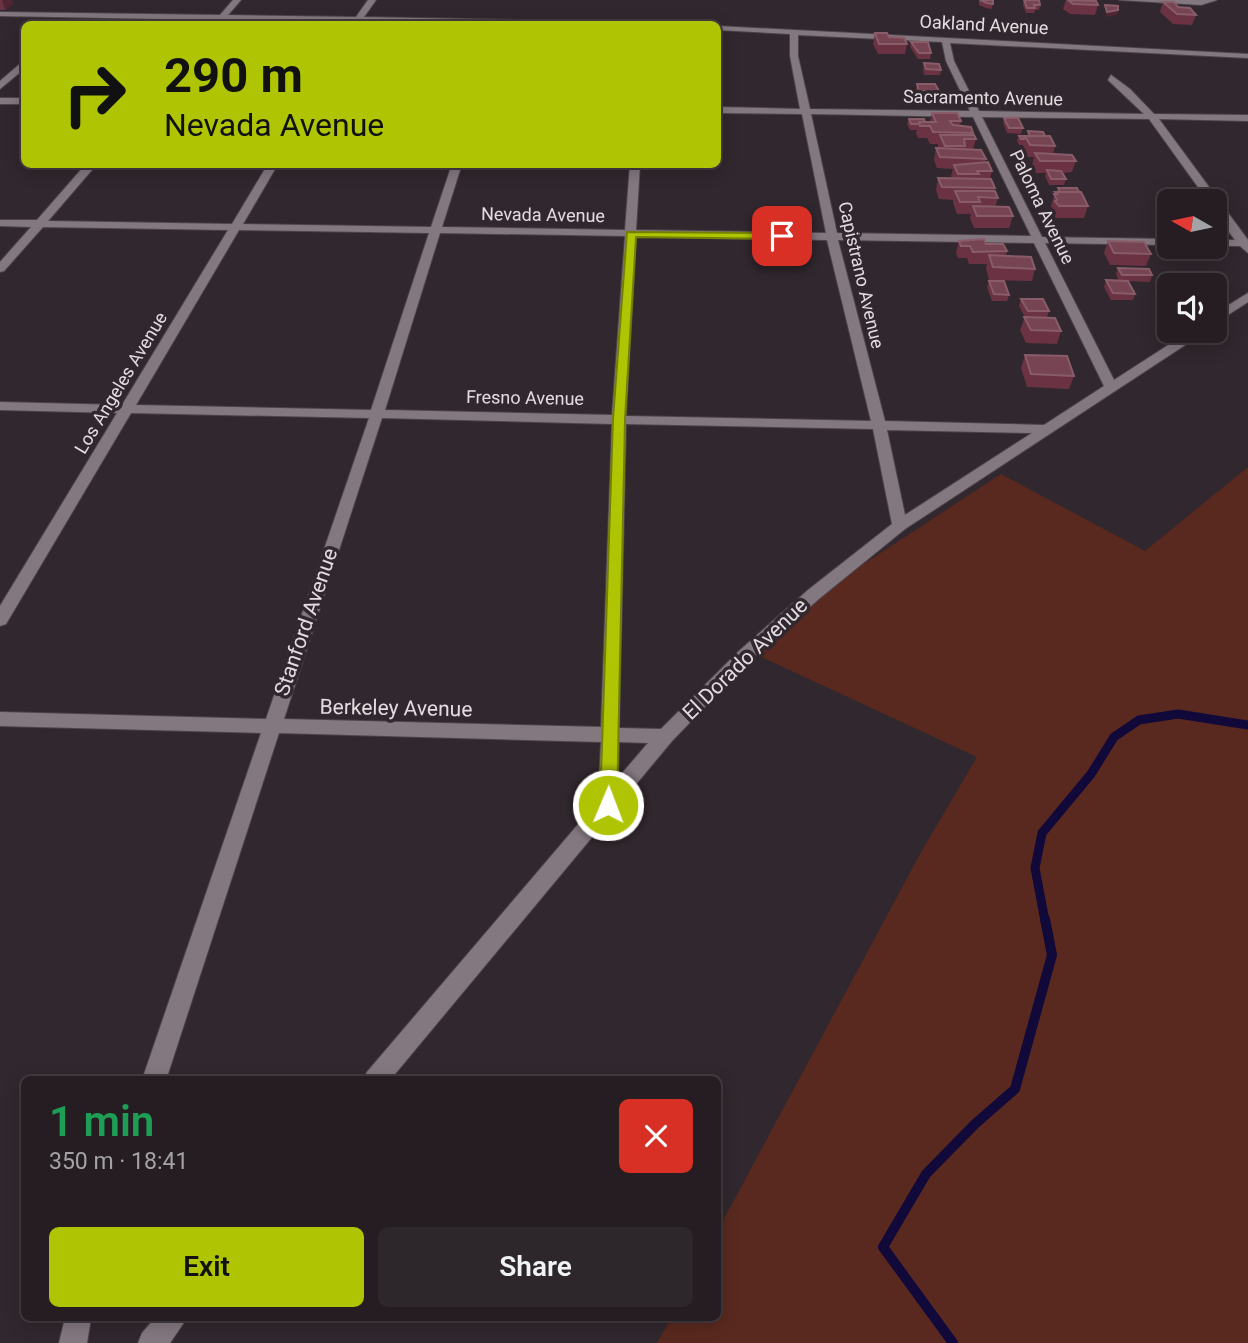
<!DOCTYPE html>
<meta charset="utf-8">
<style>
:root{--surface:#251d22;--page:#2d262a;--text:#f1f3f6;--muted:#a3a2a5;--line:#423b40;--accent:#afc504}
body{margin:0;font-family:Roboto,sans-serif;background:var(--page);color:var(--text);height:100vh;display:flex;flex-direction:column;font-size:26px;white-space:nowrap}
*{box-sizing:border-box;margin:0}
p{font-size:23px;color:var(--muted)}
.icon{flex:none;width:38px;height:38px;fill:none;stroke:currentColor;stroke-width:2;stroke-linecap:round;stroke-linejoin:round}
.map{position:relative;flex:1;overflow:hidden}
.details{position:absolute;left:21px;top:1076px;width:700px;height:245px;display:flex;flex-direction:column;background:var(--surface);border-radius:10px;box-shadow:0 4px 18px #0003,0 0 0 2px var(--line)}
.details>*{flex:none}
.guide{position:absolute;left:21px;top:21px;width:700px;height:147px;border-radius:10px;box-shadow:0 4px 18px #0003,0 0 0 2px var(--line);background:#afc504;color:#111;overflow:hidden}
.needle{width:46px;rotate:279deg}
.buttons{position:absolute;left:1157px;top:189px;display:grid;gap:14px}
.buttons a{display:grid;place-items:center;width:70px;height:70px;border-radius:10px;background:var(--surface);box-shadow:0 4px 18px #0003,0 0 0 2px var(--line);font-size:35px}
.pin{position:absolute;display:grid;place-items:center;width:60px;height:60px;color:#fff;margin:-30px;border-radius:14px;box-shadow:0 4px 10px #0006}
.me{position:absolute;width:77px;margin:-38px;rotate:1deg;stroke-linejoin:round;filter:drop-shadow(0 0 5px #0008)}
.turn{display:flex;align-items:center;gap:24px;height:147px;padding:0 28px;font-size:32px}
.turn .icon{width:91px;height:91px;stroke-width:2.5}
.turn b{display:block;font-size:49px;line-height:60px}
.round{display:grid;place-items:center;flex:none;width:74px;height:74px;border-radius:10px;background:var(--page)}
.summary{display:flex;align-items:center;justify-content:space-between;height:119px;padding:0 28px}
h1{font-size:42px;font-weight:600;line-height:52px;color:#1e9e55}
.action{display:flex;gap:14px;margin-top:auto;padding:14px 28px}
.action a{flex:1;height:80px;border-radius:10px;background:var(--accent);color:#111;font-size:28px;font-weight:600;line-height:80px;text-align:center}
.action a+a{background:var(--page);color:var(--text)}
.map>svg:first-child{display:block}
.green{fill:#59291f}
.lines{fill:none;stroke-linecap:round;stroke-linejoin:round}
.stream-far1{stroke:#10093a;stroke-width:9}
.stream{stroke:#10093a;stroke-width:10}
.minor-casing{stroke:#4d454b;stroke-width:2}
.minor{fill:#847880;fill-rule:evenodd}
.wall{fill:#6a3242}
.shaded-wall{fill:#4e2633}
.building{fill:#774453;stroke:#885c69;stroke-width:2}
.route{fill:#afc504;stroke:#728003;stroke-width:2}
.labels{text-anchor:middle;stroke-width:7;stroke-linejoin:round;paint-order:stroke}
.far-street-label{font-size:18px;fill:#e2dce0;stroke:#31272e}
.street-label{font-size:21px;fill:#e2dce0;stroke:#31272e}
</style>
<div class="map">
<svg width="1248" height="1343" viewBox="0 0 1248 1343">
<rect width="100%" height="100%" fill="#31272e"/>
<path class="green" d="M1248 467V1343H657L671 1318H718V1230L920 854 977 757 753 653 847 575 1001 474 1145 551Z"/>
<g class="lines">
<path class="stream-far1" d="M1045 921 1035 868 1042 833 1091 774 1114 737 1139 720 1178 714 1248 725"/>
<path class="stream" d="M953 1343 883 1247 926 1174 975 1124 1015 1089 1052 955 1045 919"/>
<g class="minor-casing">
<g id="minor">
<path d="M233 0H241L228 15 356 17 368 0H376L364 17 633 22 637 24 360 22 351 24 353 22 224 20 218 24 214 22 216 20 0 16V12L220 15Z"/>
<path d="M1119 0H1217L1201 5Z"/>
<path d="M718 26 1248 54V58L950 43 954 61 979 111 1144 114 1108 80 1111 75 1130 89 1154 114 1248 115V121L1159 119 1248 240V253L1240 246H1214V240H1235L1214 212V201H1208L1149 119 982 117 1042 237 1169 239V245L1045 243 1114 380 1190 331H1204L1202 334 905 529 820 598 751 659 672 741 390 1080H363L367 1072 598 801 601 742 279 733 166 1080H142L261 733 0 726V712L266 719 369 418 131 413 6 624 0 626V606L117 413 0 410V402L122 405 228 230 43 227 4 271 0 272V262L31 227 0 226V220H37L86 164H97L48 221 232 224 268 164H278L243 224 431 227 452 164H462L442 227 625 230 630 164H640L636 230 826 233 802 114 718 113V107L800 109 790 56V34L718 30ZM798 35 942 42 946 61 970 111 810 109 798 56ZM811 114 973 117 1031 236 837 233ZM239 230 429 233 371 410 136 405ZM440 233 625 236 612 415 385 410ZM636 237 827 240 871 421 626 416ZM838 240 1034 243 1104 386 1044 425 885 421ZM382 418 612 424 601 727 284 719ZM626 424 873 429 892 524 808 590 739 651 661 729 619 728ZM887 430 1032 433 905 515ZM619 742 648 743 618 778Z"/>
<path d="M21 63H24V69L0 89V81Z"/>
<rect x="0" y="98" width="24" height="6"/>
<path d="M1248 293V302L1214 324V314Z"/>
<path d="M65 1318H91L87 1343H59Z"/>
<path d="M155 1318H187L170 1343H138L142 1333Z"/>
</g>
</g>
<use href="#minor" class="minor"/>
</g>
<g class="wall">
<path d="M0 0H12L13 4 5 10H0Z"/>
<path d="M979 0H993L992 9 986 8 979 5Z"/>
<path d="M1024 0 1040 5 1039 10H1035L1034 13H1026L1023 5Z"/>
<path d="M1066 0H1092L1098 5 1095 15 1070 14 1063 9Z"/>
<path d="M1163 2 1196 15 1192 25 1173 24 1160 12Z"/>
<path d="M875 33 889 37 907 44 905 54H878L873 44Z"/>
<path d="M911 42 931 53 930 59H918L910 47Z"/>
<path d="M924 63 941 70 940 75H924L923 69Z"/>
<path d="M917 84 939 91 937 97 918 96 916 89Z"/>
<path d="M932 113 961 121 960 126 973 133V135L976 139 973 150 986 159 985 162 992 171 990 179 995 188 994 191 998 198 995 207 1013 216 1009 228H974L970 218 971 214H957L953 203V200L939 199 936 190 938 178H952L951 176 953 169 937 168 934 160 936 148H938V144H930L927 138H918L916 133 917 130H910L907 124 909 119 930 122Z"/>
<path d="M1004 118 1023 128 1021 134 1007 133 1003 123Z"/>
<path d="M1028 131 1045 136 1055 146 1053 154 1076 161 1072 172 1063 173 1066 179 1064 185H1049L1045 176 1046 173H1036L1032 165 1034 157H1027L1022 147 1023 145H1019L1017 141 1019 136H1027Z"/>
<path d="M1058 188 1088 206 1084 218H1056L1052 213 1053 210 1051 206 1055 192H1057Z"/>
<path d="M959 241 986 244 1007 251 1006 256 1035 269 1032 281 989 280 986 268 987 264H969L967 258H958L956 253Z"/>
<path d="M1108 241 1151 254 1146 266 1110 265 1104 253Z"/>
<path d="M1118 268 1152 275 1150 282 1128 281 1135 294 1133 300H1111L1104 287 1106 280 1119 281 1116 274Z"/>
<path d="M989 281 1009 295 1007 301H992L987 287Z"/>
<path d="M1021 299 1049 311 1047 317 1061 331 1057 344 1026 343 1020 330 1025 317 1019 306Z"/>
<path d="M1025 355 1074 376 1069 389 1027 387 1021 368Z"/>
</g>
<g class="shaded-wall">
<path d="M2 0H12L13 4 5 10Z"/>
<path d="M1118 10 1117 15 1105 17 1107 12Z"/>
</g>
<g class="building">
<path d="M980 0H993V4L987 3Z"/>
<path d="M1024 0H1039L1040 5H1034L1035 8H1027Z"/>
<path d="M1068 0 1096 1 1098 5 1073 4Z"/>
<path d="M1163 2H1174L1178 7 1190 8 1196 15 1177 14Z"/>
<path d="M1105 5 1118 6V10L1107 12Z"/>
<path d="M875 33H887L889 37 904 38 907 44H879Z"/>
<path d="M911 42H928L931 53H919Z"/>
<path d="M924 63 939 64 941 70 926 69Z"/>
<path d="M917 84H935L939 91H919Z"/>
<path d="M932 113H957L961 121H950L953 125 971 127 973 133 933 132 930 126H920L919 122H936Z"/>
<path d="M1004 118H1018L1023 128H1009Z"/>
<path d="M909 119H924L925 122H919L918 124H911Z"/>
<path d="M1028 131 1043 132 1045 136H1025L1024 139H1021L1019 136H1030Z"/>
<path d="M940 135H974L976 139H964L965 146H945Z"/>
<path d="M1025 136H1050L1055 146 1030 145Z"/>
<path d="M936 148 981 150 986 159 940 157Z"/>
<path d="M1035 153 1072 155 1076 161H1040Z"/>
<path d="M988 162 992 171H977L979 174H958L954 165Z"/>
<path d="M1047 170 1061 171 1066 179H1051Z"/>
<path d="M938 178 991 179 995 188 942 187Z"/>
<path d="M1058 188H1077L1079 192H1060Z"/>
<path d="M955 191H995L998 198 978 197 980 202H960Z"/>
<path d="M1055 192H1081L1088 206H1059L1055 201 1057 200 1054 194H1057Z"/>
<path d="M973 206 1009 207 1013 216H977Z"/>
<path d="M984 239 986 244H1003L1007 251 973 252 970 246H961L959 241Z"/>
<path d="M1108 241 1144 242 1151 254 1114 253Z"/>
<path d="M989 255 1031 257 1035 269 993 267Z"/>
<path d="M1118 268 1149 269 1152 275H1122Z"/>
<path d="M1106 280 1128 281 1135 294 1113 293Z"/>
<path d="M989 281H1004L1009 295 994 294Z"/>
<path d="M1021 299H1043L1049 311H1028Z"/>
<path d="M1024 317 1055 318 1061 331 1031 330Z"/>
<path d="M1025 355 1067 356 1074 376 1031 374Z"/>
</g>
<path class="route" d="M627 232 782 233 787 236 782 239 636 237 625 419 617 805 615 810 608 812 602 810 600 805 613 419Z"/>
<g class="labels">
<g class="far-street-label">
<text transform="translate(984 25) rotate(3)" y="6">Oakland Avenue</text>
<text transform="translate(983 98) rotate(1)" y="6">Sacramento Avenue</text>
<text transform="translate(1042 207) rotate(64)" y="6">Paloma Avenue</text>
<text transform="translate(543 215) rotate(1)" y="6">Nevada Avenue</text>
<text transform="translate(861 275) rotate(77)" y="6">Capistrano Avenue</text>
<text transform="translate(121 383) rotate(-59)" y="6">Los Angeles Avenue</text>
<text transform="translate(525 398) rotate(1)" y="6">Fresno Avenue</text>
</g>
<g class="street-label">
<text transform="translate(306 622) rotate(-71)" y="7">Stanford Avenue</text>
<text transform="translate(745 659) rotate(-44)" y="7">El Dorado Avenue</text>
<text transform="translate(396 708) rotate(1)" y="7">Berkeley Avenue</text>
</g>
</g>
</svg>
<div class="buttons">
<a><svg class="needle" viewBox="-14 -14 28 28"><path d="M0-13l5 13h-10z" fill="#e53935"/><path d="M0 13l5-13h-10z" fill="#a3a2a5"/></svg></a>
<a><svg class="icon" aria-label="sound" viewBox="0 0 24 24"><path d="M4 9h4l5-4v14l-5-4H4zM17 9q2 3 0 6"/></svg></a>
</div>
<div class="pin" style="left:782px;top:236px;background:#d93025"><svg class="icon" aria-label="arrive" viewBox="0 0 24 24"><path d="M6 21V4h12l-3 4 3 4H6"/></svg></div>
<svg class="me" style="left:608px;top:805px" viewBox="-20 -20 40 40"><circle r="17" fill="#afc504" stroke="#fff" stroke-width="3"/><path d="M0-11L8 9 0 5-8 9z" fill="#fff"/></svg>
<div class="guide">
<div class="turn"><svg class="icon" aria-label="right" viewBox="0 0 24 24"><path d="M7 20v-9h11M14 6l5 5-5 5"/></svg><div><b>290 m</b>Nevada Avenue</div></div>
</div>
<section class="details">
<div class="summary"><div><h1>1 min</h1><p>350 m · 18:41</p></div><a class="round" style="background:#d93025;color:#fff"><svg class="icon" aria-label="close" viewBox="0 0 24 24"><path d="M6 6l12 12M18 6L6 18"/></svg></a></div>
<div class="action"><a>Exit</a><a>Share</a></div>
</section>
</div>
